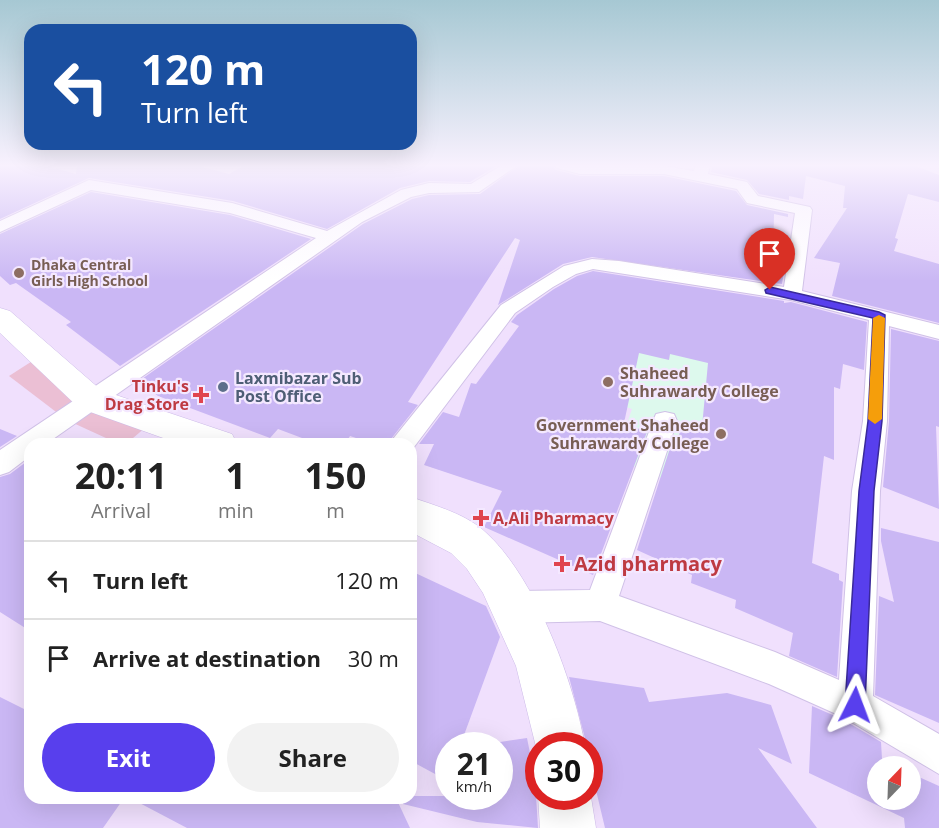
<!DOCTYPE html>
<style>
:root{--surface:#fff;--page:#f2f2f2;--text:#222;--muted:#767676;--line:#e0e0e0;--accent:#583fed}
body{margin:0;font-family:"Open Sans",sans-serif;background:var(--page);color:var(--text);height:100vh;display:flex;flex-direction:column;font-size:22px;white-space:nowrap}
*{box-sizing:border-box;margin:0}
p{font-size:20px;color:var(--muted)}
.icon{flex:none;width:33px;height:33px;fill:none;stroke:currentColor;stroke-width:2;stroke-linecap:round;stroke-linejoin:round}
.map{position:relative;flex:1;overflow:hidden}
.panel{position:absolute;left:24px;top:438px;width:393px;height:366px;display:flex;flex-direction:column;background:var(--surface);border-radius:18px;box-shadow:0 6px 24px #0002}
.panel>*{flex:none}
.banner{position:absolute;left:24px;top:24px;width:393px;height:126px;border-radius:18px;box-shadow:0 6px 24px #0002;background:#1a4fa0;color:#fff;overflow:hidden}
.needle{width:39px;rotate:23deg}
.buttons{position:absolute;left:867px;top:756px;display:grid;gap:12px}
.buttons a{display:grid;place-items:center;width:54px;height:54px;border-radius:50%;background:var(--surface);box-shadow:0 6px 24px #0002;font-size:30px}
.speed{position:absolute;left:435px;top:732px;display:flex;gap:12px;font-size:30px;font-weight:700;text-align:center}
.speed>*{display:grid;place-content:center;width:78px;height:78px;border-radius:50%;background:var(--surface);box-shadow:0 6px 24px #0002;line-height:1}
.speed small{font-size:15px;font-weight:400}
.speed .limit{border:9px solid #d22;background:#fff;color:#111}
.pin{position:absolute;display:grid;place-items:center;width:51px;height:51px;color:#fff;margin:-62px -26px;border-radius:50% 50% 50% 0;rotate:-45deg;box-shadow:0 0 6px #0007}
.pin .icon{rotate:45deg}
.me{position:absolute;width:66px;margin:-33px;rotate:3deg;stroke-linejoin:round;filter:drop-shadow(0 0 4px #0008)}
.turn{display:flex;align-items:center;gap:21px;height:126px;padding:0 18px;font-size:27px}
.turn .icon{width:78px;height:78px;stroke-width:2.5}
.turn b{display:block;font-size:42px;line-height:51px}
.eta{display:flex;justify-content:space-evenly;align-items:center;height:102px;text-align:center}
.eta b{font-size:36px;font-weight:700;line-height:42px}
.primary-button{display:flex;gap:12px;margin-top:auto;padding:12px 18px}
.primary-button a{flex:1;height:69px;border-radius:36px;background:var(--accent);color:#fff;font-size:24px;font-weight:700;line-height:69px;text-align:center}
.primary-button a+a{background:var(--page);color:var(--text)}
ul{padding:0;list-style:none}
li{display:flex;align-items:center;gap:18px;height:78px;padding:0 18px;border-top:2px solid var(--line)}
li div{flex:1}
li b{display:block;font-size:22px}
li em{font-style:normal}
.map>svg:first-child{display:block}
.education{fill:#ddf9ed}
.green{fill:#ebbfd4}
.building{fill:#cab7f4}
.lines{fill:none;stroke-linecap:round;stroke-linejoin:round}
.street-casing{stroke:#d0c1e7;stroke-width:2}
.secondary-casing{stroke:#cdbce9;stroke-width:1}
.street{fill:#fff;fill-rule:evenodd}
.secondary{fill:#fff;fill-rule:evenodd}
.route{fill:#583fed;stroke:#39299a;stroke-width:1.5}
.slow{fill:#f59e0b}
.education-dot{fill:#8d6e63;stroke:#f4e8ff;stroke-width:2}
.service-dot{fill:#5c6f8a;stroke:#f4e8ff;stroke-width:2}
.health-dot{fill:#e0444e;stroke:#f4e8ff;stroke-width:2}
.labels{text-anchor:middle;stroke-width:4.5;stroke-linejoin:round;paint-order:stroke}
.far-education-label{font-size:14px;font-weight:bold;fill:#785e54;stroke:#f4e8ff;text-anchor:start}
.education-label{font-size:16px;font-weight:bold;fill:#785e54;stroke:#f4e8ff;text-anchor:start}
.service-label{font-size:16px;font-weight:bold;fill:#4e5e75;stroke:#f4e8ff;text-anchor:start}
.health-label{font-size:16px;font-weight:bold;fill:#be3a42;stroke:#f4e8ff;text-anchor:end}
.near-health-label{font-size:20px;font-weight:bold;fill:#be3a42;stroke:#f4e8ff;text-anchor:start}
</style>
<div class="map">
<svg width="939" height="828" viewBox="0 0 939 828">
<rect width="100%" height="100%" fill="#f0e0fd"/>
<path class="education" d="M599 315 745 348 772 525 615 458 632 409 574 390Z"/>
<g class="green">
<path d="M37 358 83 399 64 418 9 376Z"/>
<path d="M92 409 146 427 126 444H119L71 422Z"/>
</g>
<g class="building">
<path d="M0 165H44L76 174 77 165H195L229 174 245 165H498L470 182 429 181 400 188 327 229 233 201 89 178 0 219Z"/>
<path d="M520 165H553L556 170 580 176H664L736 191 747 205 788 214V217L774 214 773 264 785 266 782 284 592 257 563 264 498 305 520 240 515 238 408 402 418 405 387 444H374L350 436 345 444H318L278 429 270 438 158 396 139 381 363 224 412 199 429 195 480 194Z"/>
<path d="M712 165H913L939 175V202L908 194 895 238 898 239 894 251 939 264V323L832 296 840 263 814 258 847 208H843L845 186 806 176 803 199 789 196V200L759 194 747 180 711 172Z"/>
<path d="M91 192 230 215 311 239 120 366 66 325 71 322 16 283 10 285 0 276V234Z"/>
<path d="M593 271 784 301V303L791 302 867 322 864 370 843 364 840 389 834 387V460L824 456 812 563 839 574V580L843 582 837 677 789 656 793 633 735 608 736 600 691 583 692 575 637 550 672 442 676 443 684 421 702 427 708 363 670 354 669 360 639 353 624 423 647 432 593 575 484 527 502 491 424 465 434 444H419L443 412 459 417 471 383 476 384 519 326 511 322 517 315 554 289 577 276Z"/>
<path d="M891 329 939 341V427L936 426 939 509 883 487 889 421Z"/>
<path d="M0 429 17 436 0 447Z"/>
<path d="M30 459V631L0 612V477L10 474Z"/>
<path d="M881 528 939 542V723L875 695 879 596 894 602 881 541Z"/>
<path d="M411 571 486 606 500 637 460 746H448V781L411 761Z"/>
<path d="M569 677 644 688 649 702 727 693 771 705 792 764 758 748 817 828H605L590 765V746H587Z"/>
<path d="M0 697 30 712V798H124L103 828H0Z"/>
<path d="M812 706 842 719 881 742 882 759 898 766H878V800H910V773L939 786V828H905L904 818 809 773Z"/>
<path d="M527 738 538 793 536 795 538 828 477 822 403 804 404 798 411 796H500V742Z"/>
<path d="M130 798H396L410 828H187Z"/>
</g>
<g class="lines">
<g class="street-casing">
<g id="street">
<path d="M502 165H518L479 192 429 193 411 197 362 222 46 444H30V456L9 472 0 475V450L316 238 230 213 91 190 0 232V221L89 180 232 203 327 231 401 190 429 183 471 184Z"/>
<path d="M555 165 664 166 694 171 696 165H710L708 174 747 182 758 196 810 207 812 210 802 291 939 325V339L889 326 887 421 880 491 873 696 939 734V774L843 717 769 684 600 621 516 623 505 618 500 607 505 596 516 591 590 590 653 421 656 414 665 412 674 414 677 421 619 596 775 652 839 680 852 491 863 421 869 320 791 300 593 269 576 274 553 287 515 313 411 451V444H389L501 305 564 266 592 259 619 261 784 287 795 213 747 203 737 189 664 174H580L557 168Z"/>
</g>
</g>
<g class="secondary-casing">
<g id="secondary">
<path d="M0 308 10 311 101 390 232 434 237 444H180L79 408 0 333Z"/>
<path d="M411 497C433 505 459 512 478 526 532 567 574 681 585 746H538V755L516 666 483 593 467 569 451 553 411 532Z"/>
<path d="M590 791 596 828H540L538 796V795L590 796Z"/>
</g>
</g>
<use href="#street" class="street"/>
<use href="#secondary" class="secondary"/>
</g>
<linearGradient id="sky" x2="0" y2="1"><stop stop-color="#a6c8d3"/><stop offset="0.59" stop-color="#f8f1fe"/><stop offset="1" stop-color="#f8f1fe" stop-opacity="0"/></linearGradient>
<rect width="939" height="281" fill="url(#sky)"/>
<path class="route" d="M770 287 879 312 885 315 882 421 874 491 865 705 862 712 855 715 848 712 845 705 859 491 868 421 873 318 766 293 765 290Z"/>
<path class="slow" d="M879 315 885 318 882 419 875 424 868 419 873 318Z"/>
<g class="education-dot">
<circle cx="19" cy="273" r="6"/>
<circle cx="608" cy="382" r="6"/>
<circle cx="721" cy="434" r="6"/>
</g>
<circle class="service-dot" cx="223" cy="387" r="6"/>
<g class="health-dot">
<path d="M198 386h6v6h6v6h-6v6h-6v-6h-6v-6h6z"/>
<path d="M478 509h6v6h6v6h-6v6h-6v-6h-6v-6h6z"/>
<path d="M559 555h6v6h6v6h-6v6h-6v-6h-6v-6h6z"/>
</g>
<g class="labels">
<g class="far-education-label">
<text x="31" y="270">Dhaka Central<tspan x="31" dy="16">Girls High School</tspan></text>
</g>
<g class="education-label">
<text x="620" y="379">Shaheed<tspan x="620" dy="18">Suhrawardy College</tspan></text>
<text x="709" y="431" text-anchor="end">Government Shaheed<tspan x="709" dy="18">Suhrawardy College</tspan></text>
</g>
<g class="service-label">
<text x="235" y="384">Laxmibazar Sub<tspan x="235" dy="18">Post Office</tspan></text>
</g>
<g class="health-label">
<text x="189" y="392">Tinku's<tspan x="189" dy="18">Drag Store</tspan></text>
<text x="493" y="524" text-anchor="start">A,Ali Pharmacy</text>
</g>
<g class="near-health-label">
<text x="574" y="571">Azid pharmacy</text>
</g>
</g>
</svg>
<div class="buttons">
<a><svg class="needle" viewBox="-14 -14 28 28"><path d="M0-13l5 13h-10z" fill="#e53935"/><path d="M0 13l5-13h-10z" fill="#767676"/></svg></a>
</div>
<div class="speed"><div>21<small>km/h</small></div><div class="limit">30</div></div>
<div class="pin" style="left:770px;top:290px;background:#d93025"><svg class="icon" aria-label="arrive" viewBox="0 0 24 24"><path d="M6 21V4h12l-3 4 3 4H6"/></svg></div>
<svg class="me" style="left:855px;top:705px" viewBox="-20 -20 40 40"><path d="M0-17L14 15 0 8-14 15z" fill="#583fed" stroke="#fff" stroke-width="4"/></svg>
<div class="banner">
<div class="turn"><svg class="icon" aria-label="left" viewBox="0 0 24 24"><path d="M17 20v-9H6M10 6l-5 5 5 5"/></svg><div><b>120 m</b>Turn left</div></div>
</div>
<section class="panel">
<div class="eta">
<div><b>20:11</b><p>Arrival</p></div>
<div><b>1</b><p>min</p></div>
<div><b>150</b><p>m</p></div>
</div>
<ul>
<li><svg class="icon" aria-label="left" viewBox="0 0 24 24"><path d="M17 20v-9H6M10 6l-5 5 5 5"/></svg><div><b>Turn left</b></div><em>120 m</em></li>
<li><svg class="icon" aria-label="arrive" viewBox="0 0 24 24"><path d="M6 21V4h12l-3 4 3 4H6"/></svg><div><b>Arrive at destination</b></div><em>30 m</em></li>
</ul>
<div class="primary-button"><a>Exit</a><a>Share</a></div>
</section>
</div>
